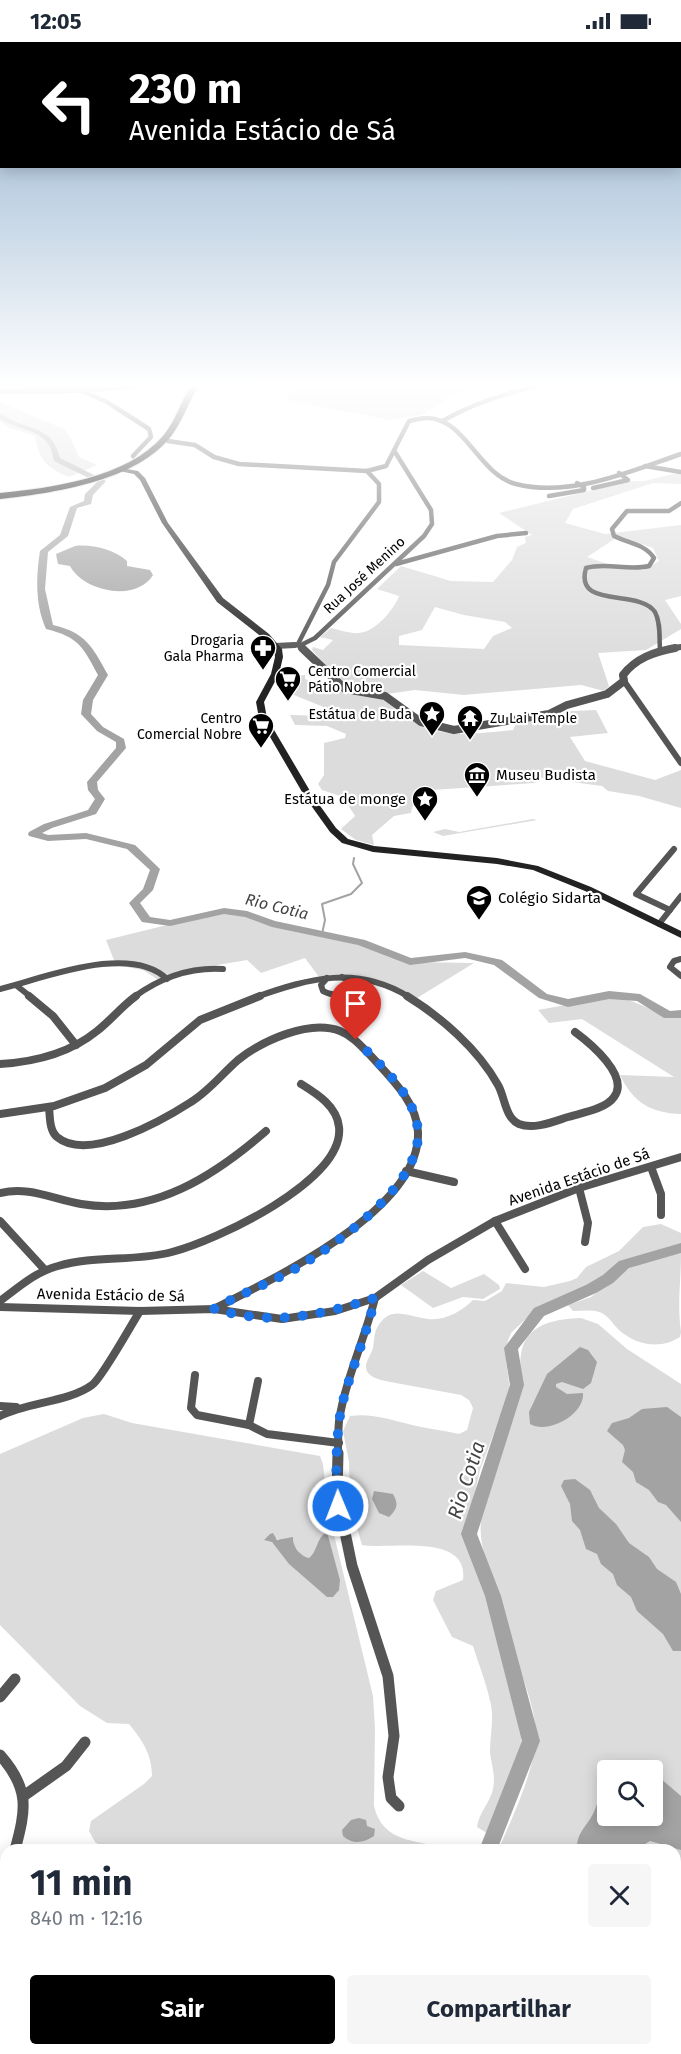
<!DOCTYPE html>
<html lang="pt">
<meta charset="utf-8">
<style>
:root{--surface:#fff;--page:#f6f6f7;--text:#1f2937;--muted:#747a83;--accent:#000}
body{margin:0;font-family:"Fira Sans",sans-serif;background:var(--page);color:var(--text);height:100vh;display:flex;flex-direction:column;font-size:22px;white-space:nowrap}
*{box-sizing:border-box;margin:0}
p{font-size:20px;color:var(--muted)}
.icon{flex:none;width:33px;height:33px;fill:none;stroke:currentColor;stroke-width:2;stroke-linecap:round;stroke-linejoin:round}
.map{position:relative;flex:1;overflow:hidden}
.drawer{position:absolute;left:0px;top:1802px;width:681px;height:212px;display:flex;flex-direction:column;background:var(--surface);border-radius:18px 18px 0 0;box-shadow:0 3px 15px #0003}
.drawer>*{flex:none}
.hud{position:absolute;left:0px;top:0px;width:681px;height:126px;box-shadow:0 3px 15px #0003;background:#000;color:#fff;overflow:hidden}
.fabs{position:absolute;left:597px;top:1718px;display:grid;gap:12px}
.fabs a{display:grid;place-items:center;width:66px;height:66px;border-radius:6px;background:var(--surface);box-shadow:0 3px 15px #0003;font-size:30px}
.pin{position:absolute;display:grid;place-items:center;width:51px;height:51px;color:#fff;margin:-62px -26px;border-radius:50% 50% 50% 0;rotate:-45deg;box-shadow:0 0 6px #0007}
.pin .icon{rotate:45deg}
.me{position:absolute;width:66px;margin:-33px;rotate:359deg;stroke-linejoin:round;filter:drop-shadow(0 0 4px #0008)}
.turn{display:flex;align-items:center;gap:21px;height:126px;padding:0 30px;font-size:27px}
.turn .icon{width:78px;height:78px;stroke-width:2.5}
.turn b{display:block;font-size:42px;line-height:51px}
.round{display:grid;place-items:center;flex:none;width:63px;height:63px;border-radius:6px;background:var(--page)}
.headline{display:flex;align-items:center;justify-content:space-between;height:102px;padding:0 30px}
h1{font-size:36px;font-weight:700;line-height:45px}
.action{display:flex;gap:12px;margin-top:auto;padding:12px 30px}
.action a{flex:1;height:69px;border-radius:6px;background:var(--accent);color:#fff;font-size:24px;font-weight:700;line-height:69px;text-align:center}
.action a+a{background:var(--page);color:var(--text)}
.status{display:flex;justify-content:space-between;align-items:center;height:42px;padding:0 30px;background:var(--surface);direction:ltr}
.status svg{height:16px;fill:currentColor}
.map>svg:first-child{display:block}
.green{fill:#dcdcdc;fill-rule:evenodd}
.water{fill:#a3a3a3}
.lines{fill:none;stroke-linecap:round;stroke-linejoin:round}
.stream{stroke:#a3a3a3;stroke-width:2}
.river{fill:#a3a3a3;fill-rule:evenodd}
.motorway-casing{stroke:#dbdbdb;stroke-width:2}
.minor-far3{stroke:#555;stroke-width:4.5}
.minor-far2{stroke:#555;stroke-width:6}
.minor-far1{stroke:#555;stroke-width:8}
.minor{stroke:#555;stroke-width:11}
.tertiary-far1{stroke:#555;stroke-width:6}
.tertiary{stroke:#555;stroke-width:8}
.secondary{fill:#222;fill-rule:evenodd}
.motorway{fill:#000;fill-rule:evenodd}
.route{stroke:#1a73e8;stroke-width:10;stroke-dasharray:0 18}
.labels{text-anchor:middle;stroke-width:4.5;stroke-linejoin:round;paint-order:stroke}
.far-street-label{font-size:14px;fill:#000;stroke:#fff}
.far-poi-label{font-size:14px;fill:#000;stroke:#fff;text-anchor:end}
.poi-label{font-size:15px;fill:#000;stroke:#fff;text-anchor:start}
.street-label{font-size:15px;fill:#000;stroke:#fff}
.water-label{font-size:16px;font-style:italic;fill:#444;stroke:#fff}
.near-water-label{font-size:20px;font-style:italic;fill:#444;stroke:#fff}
</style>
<div class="status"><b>12:05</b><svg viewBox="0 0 49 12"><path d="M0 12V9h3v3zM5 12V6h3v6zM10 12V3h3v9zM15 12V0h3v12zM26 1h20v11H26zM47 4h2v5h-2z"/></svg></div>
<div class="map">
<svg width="681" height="2012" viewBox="0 0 681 2012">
<rect width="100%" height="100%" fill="#fff"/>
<g class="green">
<path d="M292 342H485L448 356 422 373 391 378 286 358Z"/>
<path d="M0 360 64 387 71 397 79 415 97 423 69 435C47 426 39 418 35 394L7 385 0 379Z"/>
<path d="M677 431 681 432V442L653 441 573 467 565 481 605 492 681 483V554L665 558 681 582V587L646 608 598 611 609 644 604 649 581 643 464 653 415 648 387 652C394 660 403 673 412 679 441 698 481 691 513 688L516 682 571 669 596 668 608 691 570 695 585 719 655 738 681 728V766L639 754 608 749 602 744 542 736 535 741 432 748 415 755 411 771 394 774 372 793 374 803 356 798 341 787 355 774 343 755 322 748 318 742 324 733V701L345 696 346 692 327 684 295 683 290 673 324 674 326 666 289 651 295 634 305 633V637L336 648 335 634 312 608 313 605 323 608 333 598 320 595 331 586C340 588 351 592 359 591 375 590 394 568 399 554L377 547 401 524 451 539 493 540 512 518 517 505 526 501 525 495 532 493 499 471 630 439H644ZM619 494 653 506 659 519C635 536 612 523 587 515ZM435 565 464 573 505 580 512 586 493 594 484 607 399 603V594L422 588Z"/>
<path d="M533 777 537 778 443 794 433 790 445 787 459 790Z"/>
<path d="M224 869 247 872 272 882 361 900 410 920 474 921 417 956C386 936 355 930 319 935L305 916 261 931 247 918 200 926 160 939 143 928 116 923 106 898Z"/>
<path d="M620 956C642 960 659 975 681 976V1072C650 1071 633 1060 620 1033L674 1035 582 977 549 981 538 968 599 957Z"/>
<path d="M661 1182 681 1191V1203L623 1220 601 1238 534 1269 511 1291 506 1304V1318L510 1348 480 1428 466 1488 467 1502 497 1581 522 1687 521 1708 503 1760 494 1781 487 1791 477 1785C479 1770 490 1761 493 1747 496 1733 491 1722 490 1710 490 1694 494 1678 491 1663 487 1643 479 1623 473 1604L452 1595 433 1558 436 1549 463 1538C469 1490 390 1508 362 1503L350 1462 349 1420 343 1389 350 1374C372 1371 391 1378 412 1383 427 1387 443 1388 459 1392L467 1388 473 1366 469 1358 461 1353 385 1339C377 1337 365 1334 366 1323 367 1318 371 1312 373 1306 374 1300 374 1293 376 1288 389 1261 407 1275 428 1277 445 1279 462 1269 473 1258L485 1259 502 1249 506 1241 544 1245 570 1239 577 1236 586 1225 619 1209 643 1185Z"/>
<path d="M681 1211C681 1239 677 1262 681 1290L680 1295C660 1308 636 1303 619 1288 613 1282 609 1275 602 1271 593 1267 583 1269 573 1269L568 1263 591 1255 632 1224Z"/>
<path d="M423 1229 451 1246 484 1232 499 1243 500 1247 483 1257 463 1255 433 1266 401 1243Z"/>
<path d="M581 1276 598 1282 627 1307 681 1342V2012H425L427 2007H675V1808L499 1807C513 1772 540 1721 535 1681 532 1659 523 1637 516 1616 506 1588 498 1561 490 1533 485 1515 479 1498 481 1479 485 1435 511 1396 519 1353 522 1339 519 1325 521 1312 526 1281 556 1277 581 1276ZM608 1728H652V1773H608Z"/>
<path d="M104 1372 132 1381 320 1414 323 1422 328 1468 373 1654 375 1686 374 1764C383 1802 416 1797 447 1807H105L95 1800 89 1789 91 1779 144 1742 152 1734C152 1712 142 1698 129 1682L107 1681 80 1664 0 1583V1412L83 1376ZM327 1491 332 1514 299 1531 272 1500 273 1494C279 1500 287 1498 293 1503 299 1508 300 1515 309 1516 314 1512 320 1498 327 1491Z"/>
<path d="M143 2007H407L406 2012H141Z"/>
</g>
<g class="water">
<path d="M75 504C92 502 115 508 127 519V524L150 528 153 533C136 561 83 549 70 524L58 522 56 512Z"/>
<path d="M580 1305 588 1308 597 1320 591 1341 583 1347 562 1340 556 1342V1345L567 1352 583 1351C585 1372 548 1393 530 1382L529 1370 547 1332Z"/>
<path d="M667 1365 681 1375V1480L666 1463 658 1460 649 1448 636 1440 633 1430 622 1420 625 1408 623 1403 607 1389 612 1381 629 1376 642 1367Z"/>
<path d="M575 1437 590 1448 599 1466 616 1482 629 1501 649 1515 657 1527 676 1540 681 1552V1609H673L663 1592 637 1569 631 1555 617 1543 613 1532 601 1522 597 1512 586 1507 580 1488 572 1479 570 1462 561 1444 564 1438Z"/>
<path d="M374 1449 393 1452C399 1463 397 1467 389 1475L379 1471 372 1457Z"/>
<path d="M327 1490 340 1538 339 1548 333 1555H327L289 1522 272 1500 264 1498 270 1492 273 1491 277 1498 293 1495C292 1504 300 1514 309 1516 318 1509 316 1496 327 1490Z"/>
<path d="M653 1730 681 1754V1808L650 1799 637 1807H577C576 1792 586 1785 593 1772 598 1761 600 1751 607 1740L608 1773H652Z"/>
<path d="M359 1776 366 1778 367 1784 375 1787 374 1794C363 1801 353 1803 343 1794L342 1788 351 1778Z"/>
<path d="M453 2007H524L518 2012H450Z"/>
</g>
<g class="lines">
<path class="stream" d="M322 892 325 878 322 862 351 852 362 841 353 822 354 816"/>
<g class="river">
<path d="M0 372C6 374 11 378 18 381 40 389 53 390 60 416L106 439 93 453 91 462 77 466 68 494 48 510 45 547 53 583C86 591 92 604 108 633L93 658 91 672 103 685 124 697 126 706 97 740 98 748 105 757 96 772 52 786 42 791 48 793 86 791 135 803 160 827 153 848 140 861 150 875 170 878 224 866 247 869 275 879 365 898 411 916 465 910 502 918 547 952 568 957 609 949 640 952 670 969 681 968V976H664L637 959 609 957 568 965 539 956 494 923 465 916 410 923 358 903 272 885 245 875 224 872 170 884 142 880 129 861 143 847 150 828 127 807 86 797 48 799 29 794 28 792 29 790 44 782 88 768 95 757 88 748 87 740 116 706V700L97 689 81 672 83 658 98 633C83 605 79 595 46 587 35 563 36 534 40 509L60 493 70 465 84 459 85 452 97 440 54 419C53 414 52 409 50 405 41 387 15 387 0 377Z"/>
<path d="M681 1201V1211L629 1226 613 1241 596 1251 544 1274 518 1307 524 1343 477 1492 501 1554 540 1699 497 1808H479L522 1699 485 1554 461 1492 510 1343 504 1306 534 1266 586 1243 603 1233 619 1219Z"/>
<path d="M406 2007H426L425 2012H405Z"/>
</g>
<g class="motorway-casing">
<path id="motorway" d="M192 342H200C188 360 182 382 168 398 131 440 53 451 0 457V451C51 446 127 436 163 394 176 379 181 358 192 342Z"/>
</g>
<g class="minor-far3">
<path d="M157 343 172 342"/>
<path d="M80 348 107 360 149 387 151 395 133 414"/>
<path d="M444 378C476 360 509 350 545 342"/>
<path d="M168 399 195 403 214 415 239 422 367 429 386 424 409 379C415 378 421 376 427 376 465 376 479 433 516 442 570 456 631 429 681 412"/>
<path d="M645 424 681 430"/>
<path d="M593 446 628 438 619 431"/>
<path d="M549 454 584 448V445L577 441"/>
<path d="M396 522 497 494 526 491"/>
<path d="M298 602 328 543 334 520 379 460V442L367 429"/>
<path d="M301 603 315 596 424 494 432 482 431 468 395 410"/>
<path d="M660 607C659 596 661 581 655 570 639 546 574 568 586 526 607 520 628 529 649 524L654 516C645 502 628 501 614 494L612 487 627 469H669L681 461"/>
</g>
<g class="minor-far2">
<path d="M624 639 681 721"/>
<path d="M670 868 636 852 674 807"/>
<path d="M659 882 681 854"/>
<path d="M681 917 674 919 670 925 681 934"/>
<path d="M327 936 321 943 323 949C333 954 343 955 351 945L349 939 342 935"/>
<path d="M17 944 31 955"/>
<path d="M0 947C44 936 130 901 167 937"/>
<path d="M134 955C160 936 190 925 223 927"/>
<path d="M256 955C310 936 357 923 409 955"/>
</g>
<g class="minor-far1">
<path d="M29 954 53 974 76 1003"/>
<path d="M407 954C441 975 478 1007 498 1043 505 1055 505 1076 519 1082 534 1088 555 1079 568 1075 581 1071 606 1067 614 1055 630 1034 590 1001 575 990"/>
<path d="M0 1022C34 1020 70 1011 97 989 111 978 122 964 136 954"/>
<path d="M49 1065C50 1074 49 1088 57 1095 88 1121 163 1078 191 1060 209 1049 222 1032 238 1018 262 999 309 977 340 989 353 994 362 1005 371 1014 390 1035 417 1060 418 1090 421 1169 272 1237 214 1267"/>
<path d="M0 1072 54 1064 105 1046 146 1023 200 978 260 954"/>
<path d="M651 1125 661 1152V1173"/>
<path d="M406 1129 454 1140"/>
<path d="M579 1146 588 1181 585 1200"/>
<path d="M0 1151C29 1144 52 1157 81 1162 153 1174 214 1134 266 1089"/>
<path d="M0 1179 45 1228"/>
<path d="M495 1179 525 1227"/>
<path d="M0 1259C19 1245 35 1230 58 1224 95 1213 134 1220 172 1210 215 1199 345 1139 339 1085 337 1064 317 1052 301 1042"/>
<path d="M0 1265 140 1269 214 1267 282 1277 335 1269 375 1256 428 1218 495 1179 579 1146 681 1115"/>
<path d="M195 1333 191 1366 197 1373 249 1383 267 1392 339 1401"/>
<path d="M0 1364 16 1365"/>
<path d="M0 1374C28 1360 69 1360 92 1343 102 1336 131 1283 140 1269"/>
<path d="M249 1383 258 1339"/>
<path d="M338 1412C338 1401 338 1390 339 1379 345 1339 365 1296 375 1256"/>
</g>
<g class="minor">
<path d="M338 1411 337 1452 352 1524 388 1634 394 1694 388 1735 391 1756 399 1764"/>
<path d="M0 1655 15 1637"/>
<path d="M0 1713C30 1747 26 1767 15 1808"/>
<path d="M25 1753 66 1724 85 1700"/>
<path d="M0 1862 6 1840"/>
<path d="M11 2012 19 2007"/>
<path d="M73 2012 74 2007"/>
</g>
<g class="tertiary-far1">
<path d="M0 349 80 348 157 342"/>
<path d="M275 604 295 603"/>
<path d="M300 604 304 607"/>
<path d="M667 607 681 605"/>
</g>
<path class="tertiary" d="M302 606 345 647 385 654 421 680 454 688 549 672 567 663 607 652 624 639 623 633C636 616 654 610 675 606"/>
<path class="secondary" d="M121 426 138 429 145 436 168 481 223 556 269 592 282 607 283 615 279 632 264 660 267 676 313 754 336 786 348 797 374 804 497 816 538 824 591 845 681 889V896L585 849 533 828 497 822 373 810 342 801 330 790 305 755 259 676 256 660 271 632 275 615 274 607 263 596 217 560 162 481 140 438 134 432 119 429 118 428Z"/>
<use href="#motorway" class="motorway"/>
</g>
<linearGradient id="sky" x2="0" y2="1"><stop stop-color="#8cadcc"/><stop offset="0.55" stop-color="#fff"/><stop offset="1" stop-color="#fff" stop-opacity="0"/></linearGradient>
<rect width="681" height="624" fill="url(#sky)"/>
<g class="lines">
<path class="route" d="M338 1464C335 1437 336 1389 342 1363 351 1327 367 1293 375 1256 319 1274 272 1284 214 1267 242 1251 273 1240 300 1224 340 1200 420 1142 418 1091 417 1054 380 1023 356 998"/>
</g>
<defs>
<g id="pharmacy-pin" transform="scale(1.35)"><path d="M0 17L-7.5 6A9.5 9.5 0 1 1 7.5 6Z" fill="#000" stroke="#fff"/><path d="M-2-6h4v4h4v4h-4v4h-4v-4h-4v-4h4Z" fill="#fff"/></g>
<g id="supermarket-pin" transform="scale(1.35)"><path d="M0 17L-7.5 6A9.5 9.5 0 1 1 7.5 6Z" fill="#000" stroke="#fff"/><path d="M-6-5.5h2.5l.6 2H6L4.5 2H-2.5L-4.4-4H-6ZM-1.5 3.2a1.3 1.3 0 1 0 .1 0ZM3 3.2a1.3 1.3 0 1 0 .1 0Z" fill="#fff"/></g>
<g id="sight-pin" transform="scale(1.35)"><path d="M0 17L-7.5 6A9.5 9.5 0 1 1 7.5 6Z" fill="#000" stroke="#fff"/><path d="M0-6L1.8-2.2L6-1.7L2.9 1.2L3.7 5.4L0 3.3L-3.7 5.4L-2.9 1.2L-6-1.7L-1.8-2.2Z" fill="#fff"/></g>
<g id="temple-pin" transform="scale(1.35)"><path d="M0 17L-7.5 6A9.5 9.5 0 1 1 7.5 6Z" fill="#000" stroke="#fff"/><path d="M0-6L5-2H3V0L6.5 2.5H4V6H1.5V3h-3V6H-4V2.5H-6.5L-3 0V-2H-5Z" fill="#fff"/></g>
<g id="museum-pin" transform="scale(1.35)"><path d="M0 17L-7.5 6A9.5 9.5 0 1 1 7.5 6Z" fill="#000" stroke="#fff"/><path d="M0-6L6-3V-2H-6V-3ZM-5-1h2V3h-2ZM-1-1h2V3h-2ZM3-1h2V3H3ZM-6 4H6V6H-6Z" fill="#fff"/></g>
<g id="school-pin" transform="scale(1.35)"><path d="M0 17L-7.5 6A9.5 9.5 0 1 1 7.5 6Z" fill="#000" stroke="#fff"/><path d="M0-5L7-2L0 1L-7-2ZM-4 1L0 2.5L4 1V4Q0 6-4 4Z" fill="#fff"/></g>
</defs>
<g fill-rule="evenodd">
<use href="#pharmacy-pin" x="263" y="606"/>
<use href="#supermarket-pin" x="288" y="637"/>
<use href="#sight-pin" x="432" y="672"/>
<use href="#temple-pin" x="470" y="676"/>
<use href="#supermarket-pin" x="261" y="684"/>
<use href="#museum-pin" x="477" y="733"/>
<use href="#sight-pin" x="425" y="757"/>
<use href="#school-pin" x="479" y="856"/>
</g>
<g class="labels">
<g class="far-street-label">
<text transform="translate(364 533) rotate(-43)" y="5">Rua José Menino</text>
</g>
<g class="far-poi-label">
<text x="244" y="603">Drogaria<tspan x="244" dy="16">Gala Pharma</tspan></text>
<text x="308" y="634" text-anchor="start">Centro Comercial<tspan x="308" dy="16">Pátio Nobre</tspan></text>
<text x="412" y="677">Estátua de Buda</text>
<text x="242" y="681">Centro<tspan x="242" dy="16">Comercial Nobre</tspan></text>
<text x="490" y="681" text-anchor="start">Zu Lai Temple</text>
</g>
<g class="poi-label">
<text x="496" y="738">Museu Budista</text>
<text x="406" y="762" text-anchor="end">Estátua de monge</text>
<text x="498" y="861">Colégio Sidarta</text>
</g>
<g class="street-label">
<text transform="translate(579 1135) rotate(-19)" y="5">Avenida Estácio de Sá</text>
<text transform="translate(111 1253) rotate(1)" y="5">Avenida Estácio de Sá</text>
</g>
<g class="water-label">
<text transform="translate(277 864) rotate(14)" y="6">Rio Cotia</text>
</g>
<g class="near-water-label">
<text transform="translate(466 1438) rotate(-72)" y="7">Rio Cotia</text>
</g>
</g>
</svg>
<div class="fabs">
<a><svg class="icon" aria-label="search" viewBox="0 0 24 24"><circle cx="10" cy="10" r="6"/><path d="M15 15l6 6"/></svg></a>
</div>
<div class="pin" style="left:356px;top:998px;background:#d93025"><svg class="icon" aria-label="arrive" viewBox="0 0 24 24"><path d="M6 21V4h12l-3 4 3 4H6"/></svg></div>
<svg class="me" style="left:338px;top:1464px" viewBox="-20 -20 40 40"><circle r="17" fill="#1a73e8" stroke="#fff" stroke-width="3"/><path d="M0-11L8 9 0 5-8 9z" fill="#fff"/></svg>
<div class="hud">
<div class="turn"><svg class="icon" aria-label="left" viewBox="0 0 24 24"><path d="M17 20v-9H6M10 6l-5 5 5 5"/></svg><div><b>230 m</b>Avenida Estácio de Sá</div></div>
</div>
<section class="drawer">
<div class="headline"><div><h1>11 min</h1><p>840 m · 12:16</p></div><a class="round"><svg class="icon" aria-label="close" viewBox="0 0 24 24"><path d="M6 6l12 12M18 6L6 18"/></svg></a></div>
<div class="action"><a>Sair</a><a>Compartilhar</a></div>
</section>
</div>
